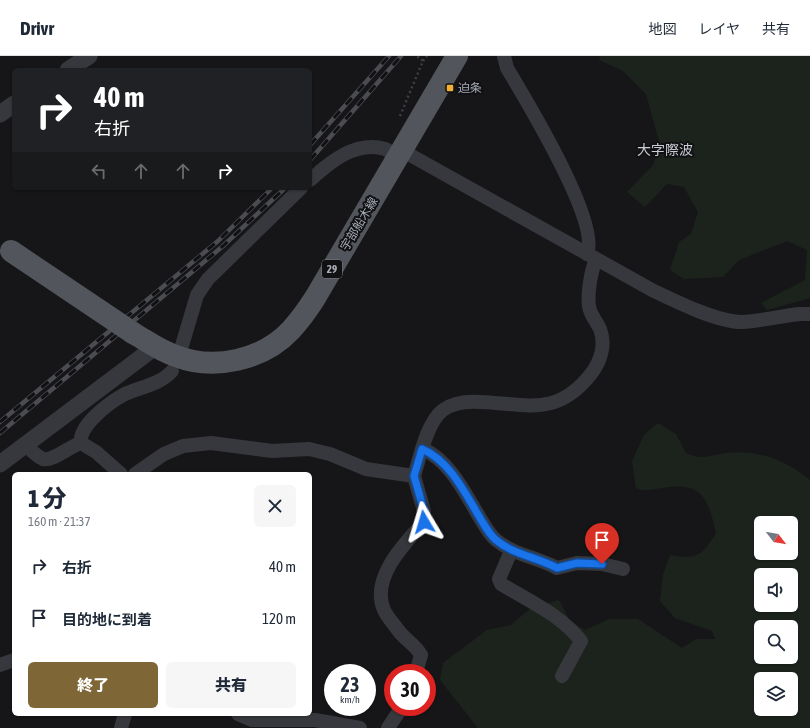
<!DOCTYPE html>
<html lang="ja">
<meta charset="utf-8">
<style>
:root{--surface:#fff;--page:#f6f6f7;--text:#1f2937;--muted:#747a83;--line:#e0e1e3;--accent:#7e6636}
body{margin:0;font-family:"Asap Condensed","Noto Sans JP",sans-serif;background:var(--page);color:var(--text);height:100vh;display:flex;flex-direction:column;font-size:15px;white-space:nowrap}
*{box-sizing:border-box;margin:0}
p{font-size:13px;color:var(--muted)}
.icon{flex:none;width:22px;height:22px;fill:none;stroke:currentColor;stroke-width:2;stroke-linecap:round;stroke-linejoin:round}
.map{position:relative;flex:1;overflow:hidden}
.panel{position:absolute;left:12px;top:416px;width:300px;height:244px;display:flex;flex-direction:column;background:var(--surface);border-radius:6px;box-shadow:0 1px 3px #0004}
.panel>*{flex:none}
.banner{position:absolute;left:12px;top:12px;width:300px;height:122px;border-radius:6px;box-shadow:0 1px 3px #0004;background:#202124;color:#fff;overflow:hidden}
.needle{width:26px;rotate:121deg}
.buttons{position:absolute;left:754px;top:460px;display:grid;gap:8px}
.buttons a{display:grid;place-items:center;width:44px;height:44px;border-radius:6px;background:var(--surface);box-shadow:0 1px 3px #0004;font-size:20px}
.speed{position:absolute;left:324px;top:608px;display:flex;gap:8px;font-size:20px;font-weight:700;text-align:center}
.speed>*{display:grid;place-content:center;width:52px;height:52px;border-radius:50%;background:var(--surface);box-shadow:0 1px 3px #0004;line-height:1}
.speed small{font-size:10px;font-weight:400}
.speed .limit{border:6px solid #d22;background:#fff;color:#111}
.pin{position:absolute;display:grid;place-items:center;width:34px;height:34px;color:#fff;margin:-41px -17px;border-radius:50% 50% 50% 0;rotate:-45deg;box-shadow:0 0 4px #0007}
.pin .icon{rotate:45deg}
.me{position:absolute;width:44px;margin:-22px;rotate:353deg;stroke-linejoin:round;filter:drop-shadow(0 0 3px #0008)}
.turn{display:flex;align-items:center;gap:14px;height:84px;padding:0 16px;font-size:18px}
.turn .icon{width:52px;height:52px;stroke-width:2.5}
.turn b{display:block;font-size:28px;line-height:34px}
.lanes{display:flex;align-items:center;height:38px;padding:0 16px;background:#0003;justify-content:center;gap:20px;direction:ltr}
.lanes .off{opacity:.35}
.round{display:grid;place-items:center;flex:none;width:42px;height:42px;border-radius:6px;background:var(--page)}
.summary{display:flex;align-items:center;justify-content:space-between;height:68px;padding:0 16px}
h1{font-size:24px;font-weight:800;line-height:30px}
.action{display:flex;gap:8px;margin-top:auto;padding:8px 16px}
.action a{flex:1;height:46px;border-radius:6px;background:var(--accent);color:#fff;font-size:16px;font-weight:800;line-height:46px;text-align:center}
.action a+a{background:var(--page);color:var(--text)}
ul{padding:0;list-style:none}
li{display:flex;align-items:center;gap:12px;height:52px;padding:0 16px}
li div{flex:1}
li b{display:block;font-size:15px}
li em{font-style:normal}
header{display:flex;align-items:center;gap:24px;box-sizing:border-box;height:56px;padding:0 20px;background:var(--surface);border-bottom:1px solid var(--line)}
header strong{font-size:19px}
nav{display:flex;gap:22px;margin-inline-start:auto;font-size:14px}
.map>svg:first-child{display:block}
.green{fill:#1c231d;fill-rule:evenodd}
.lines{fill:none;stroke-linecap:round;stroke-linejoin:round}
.path{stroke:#3d3f44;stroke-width:2.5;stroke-dasharray:2 3;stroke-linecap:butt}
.minor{stroke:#37383d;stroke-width:14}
.tertiary{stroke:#37383d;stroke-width:17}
.primary{stroke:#53555c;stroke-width:22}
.rail-casing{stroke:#4a4c52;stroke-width:4.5}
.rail{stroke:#111113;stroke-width:3;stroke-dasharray:9;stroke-linecap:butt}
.primary-bridge{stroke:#53555c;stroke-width:22}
.route-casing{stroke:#114b97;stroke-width:10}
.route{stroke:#1a73e8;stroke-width:7}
.poi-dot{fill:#f2b134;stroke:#111113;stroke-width:1.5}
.labels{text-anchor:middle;stroke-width:4;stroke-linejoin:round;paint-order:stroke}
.shield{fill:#111113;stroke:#7b7e86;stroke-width:1}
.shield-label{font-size:11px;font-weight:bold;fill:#a8adb8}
.poi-label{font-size:12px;fill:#a8adb8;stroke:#111113;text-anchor:start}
.street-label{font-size:12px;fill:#a8adb8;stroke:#111113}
.quarter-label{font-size:14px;fill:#c9ccd4;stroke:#111113}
</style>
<header>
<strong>Drivr</strong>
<nav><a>地図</a><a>レイヤ</a><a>共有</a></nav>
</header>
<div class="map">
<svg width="810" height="672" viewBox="0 0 810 672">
<rect width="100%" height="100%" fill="#161618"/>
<g class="green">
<path d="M600 0H810V242L767 254 761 247 805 224 807 194 787 185 739 204 723 221 684 223 670 214 679 186 691 178 698 156 684 131 667 128 645 151 627 136 653 109 660 89 646 38 623 15 599 4Z"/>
<path d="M658 367 676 378 686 397C704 405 709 399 727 397 758 393 787 405 810 424V672H478L440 624 443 607 487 574 511 569 532 551 559 544 570 565 585 574 609 563H638L682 592 696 583H715L712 575 675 562 660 545 663 519 670 499C697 504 702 500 716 477 708 443 703 425 663 432 653 433 645 436 636 432L632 405 644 379ZM761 467H791V497H761ZM761 519H791V549H761ZM761 571H791V601H761ZM761 623H791V653H761Z"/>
</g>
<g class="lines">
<g class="path">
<path d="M423 5 427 0"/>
<path d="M400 60 423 5 417 0"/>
</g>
<g class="minor">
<path d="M504 0 507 12C526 44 601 167 587 198"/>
<path d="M403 95 652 234C675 245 717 266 742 266 761 265 781 260 800 258H810"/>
<path d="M310 124C330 106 356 84 385 93 390 95 395 99 399 102"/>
<path d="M181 293 197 239 208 223 301 132"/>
<path d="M81 387C78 370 109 347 123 339 139 331 160 329 172 315"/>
<path d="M25 388C30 393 36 400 43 403 52 406 70 390 81 387L96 396 121 418"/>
<path d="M423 393C450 405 465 437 480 462 485 470 489 478 496 484 514 499 537 501 557 512L577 507 602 508 623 513"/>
<path d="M135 418 164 398 183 390 211 387 272 395 309 393 330 398 366 413 414 420C420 401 427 366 443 354 454 346 468 345 481 346 528 348 557 361 591 318 601 305 606 288 600 273 597 266 592 261 590 254 586 243 591 214 596 204"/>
<path d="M414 420 424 455V466C405 487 370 522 384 554 387 561 394 568 398 574 404 583 416 589 421 599L416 617"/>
<path d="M511 495 499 523 501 528C529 545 561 559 581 585L562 620"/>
<path d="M0 609 14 604"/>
<path d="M238 658 252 664H315L360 672"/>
<path d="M121 672 125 658"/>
<path d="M388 672 402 651"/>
</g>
<g class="tertiary">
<path d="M68 14 89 0"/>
<path d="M0 58 14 48"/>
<path d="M0 408 155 291"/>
</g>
<path class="primary" d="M133 277C147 285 160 295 176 300 214 315 263 304 291 274 300 264 308 253 315 242L457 0"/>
<g class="rail-casing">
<g id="rail">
<path d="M310 89 389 0"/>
<path d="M310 104 401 0"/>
<path d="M0 366 218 185 272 132"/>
<path d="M0 377 223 190 285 132"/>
</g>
</g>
<use href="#rail" class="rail"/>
<path class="primary-bridge" d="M11 195 133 277"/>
</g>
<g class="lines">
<g class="route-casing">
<path id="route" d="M424 466V455L414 420 422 393C450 405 465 437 480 462 485 470 489 478 496 484 514 499 537 501 557 512L577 507 602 508"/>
</g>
<use href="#route" class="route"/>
</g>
<rect class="poi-dot" x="446" y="28" width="8" height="8" rx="2"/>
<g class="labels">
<rect class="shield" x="322" y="204" width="20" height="18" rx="3"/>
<g class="shield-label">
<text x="332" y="217">29</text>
</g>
<g class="poi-label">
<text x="458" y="36">迫条</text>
</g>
<g class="street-label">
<text transform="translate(359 168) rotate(-59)" y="4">宇部船木線</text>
</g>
<g class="quarter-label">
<text x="665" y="99">大字際波</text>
</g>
</g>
</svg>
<div class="buttons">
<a><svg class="needle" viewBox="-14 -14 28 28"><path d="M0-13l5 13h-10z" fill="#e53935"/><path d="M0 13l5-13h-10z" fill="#747a83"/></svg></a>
<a><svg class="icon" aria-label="sound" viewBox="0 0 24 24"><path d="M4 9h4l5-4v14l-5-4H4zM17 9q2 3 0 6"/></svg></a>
<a><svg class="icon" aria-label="search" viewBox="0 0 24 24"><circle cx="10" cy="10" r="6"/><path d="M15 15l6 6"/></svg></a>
<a><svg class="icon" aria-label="layers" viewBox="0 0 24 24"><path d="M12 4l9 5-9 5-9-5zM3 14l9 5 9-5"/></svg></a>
</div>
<div class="speed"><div>23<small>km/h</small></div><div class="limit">30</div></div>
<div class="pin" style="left:602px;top:508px;background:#d93025"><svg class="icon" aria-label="arrive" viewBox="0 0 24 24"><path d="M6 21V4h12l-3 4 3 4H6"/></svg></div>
<svg class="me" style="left:424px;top:466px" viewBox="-20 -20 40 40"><path d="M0-17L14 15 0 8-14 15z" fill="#1a73e8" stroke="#fff" stroke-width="4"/></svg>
<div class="banner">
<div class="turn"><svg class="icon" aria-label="right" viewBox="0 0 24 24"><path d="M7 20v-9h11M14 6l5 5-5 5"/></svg><div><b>40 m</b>右折</div></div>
<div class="lanes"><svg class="icon off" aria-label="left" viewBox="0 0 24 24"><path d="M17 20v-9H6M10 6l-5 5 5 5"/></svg><svg class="icon off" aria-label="ahead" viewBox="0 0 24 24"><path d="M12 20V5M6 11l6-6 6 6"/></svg><svg class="icon off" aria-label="ahead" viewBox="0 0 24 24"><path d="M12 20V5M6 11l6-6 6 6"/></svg><svg class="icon" aria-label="right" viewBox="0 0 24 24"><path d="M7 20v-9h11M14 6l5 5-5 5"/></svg></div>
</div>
<section class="panel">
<div class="summary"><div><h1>1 分</h1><p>160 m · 21:37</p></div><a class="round"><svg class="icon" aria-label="close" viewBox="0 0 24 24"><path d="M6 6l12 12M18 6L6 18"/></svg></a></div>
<ul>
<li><svg class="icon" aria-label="right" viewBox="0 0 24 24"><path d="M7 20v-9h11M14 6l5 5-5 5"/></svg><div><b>右折</b></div><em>40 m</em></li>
<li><svg class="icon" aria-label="arrive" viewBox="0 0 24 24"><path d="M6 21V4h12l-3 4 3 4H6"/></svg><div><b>目的地に到着</b></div><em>120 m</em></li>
</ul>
<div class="action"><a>終了</a><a>共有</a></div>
</section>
</div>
